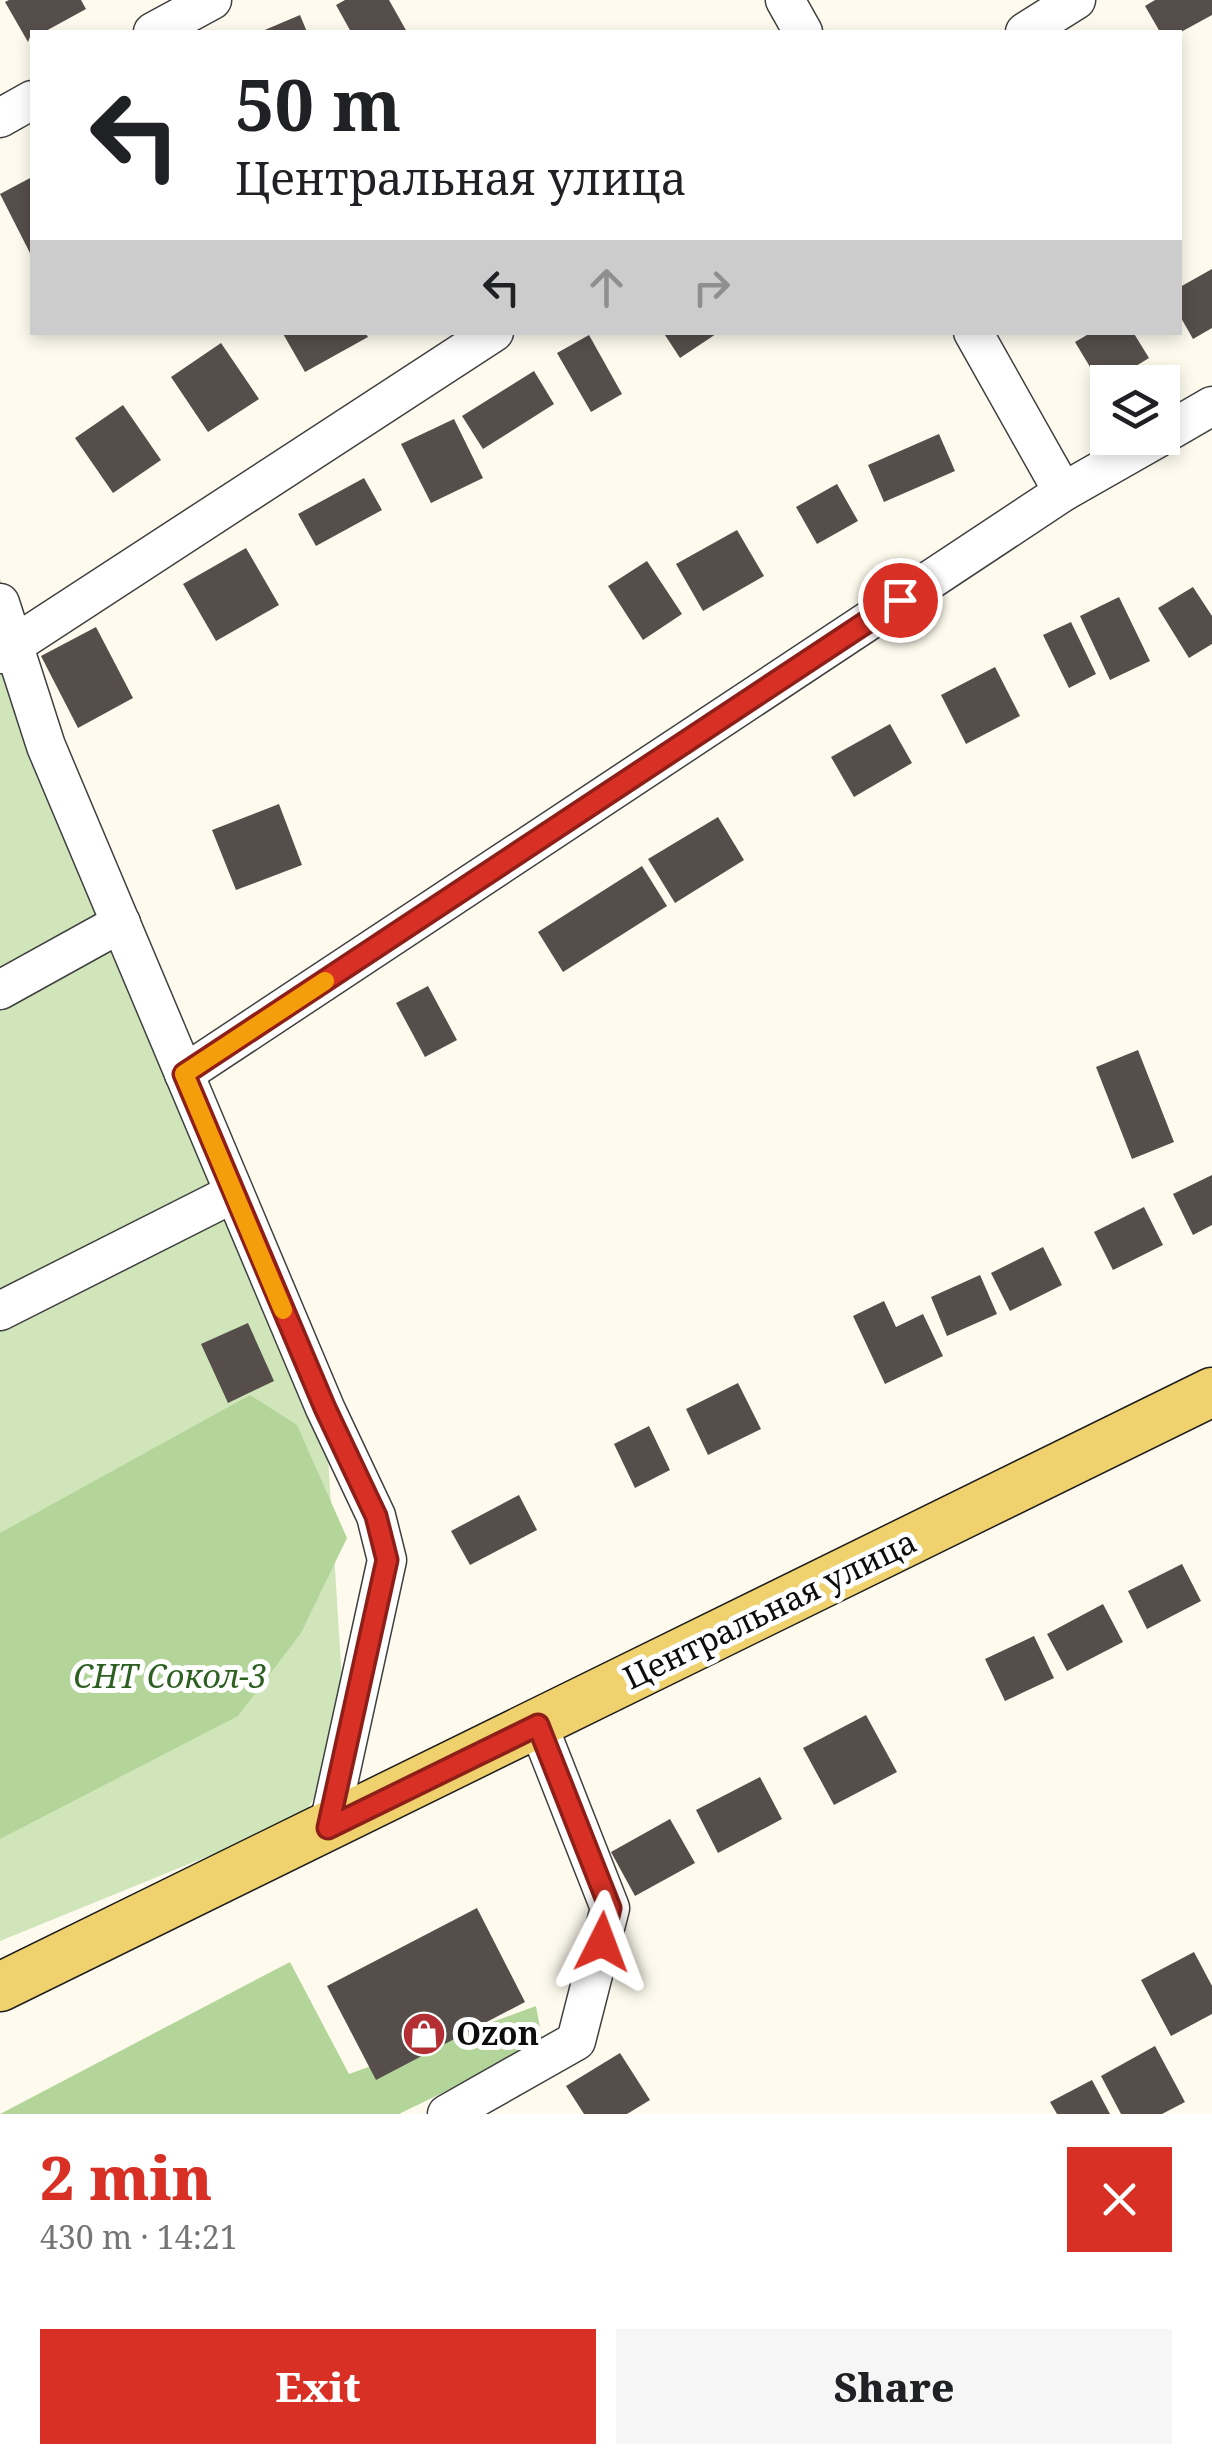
<!DOCTYPE html>
<meta charset="utf-8">
<style>
:root{--surface:#fff;--page:#f6f6f6;--text:#202124;--muted:#757577;--accent:#d93025}
body{margin:0;font-family:"Noto Serif",serif;background:var(--page);color:var(--text);height:100vh;display:flex;flex-direction:column;font-size:38px;white-space:nowrap}
*{box-sizing:border-box;margin:0}
p{font-size:32px;color:var(--muted)}
.icon{flex:none;width:55px;height:55px;fill:none;stroke:currentColor;stroke-width:2;stroke-linecap:round;stroke-linejoin:round}
.map{position:relative;height:2114px;overflow:hidden}
.details{display:flex;flex-direction:column;background:var(--surface);flex:1}
.details>*{flex:none}
.top-card{position:absolute;left:30px;top:30px;width:1152px;height:305px;border-radius:0px;box-shadow:0 5px 15px #0003;background:#fff;color:var(--text);overflow:hidden}
.buttons{position:absolute;left:1090px;top:365px;display:grid;gap:20px}
.buttons a{display:grid;place-items:center;width:90px;height:90px;border-radius:0px;background:var(--surface);box-shadow:0 5px 15px #0003;font-size:50px}
.pin{position:absolute;display:grid;place-items:center;width:85px;height:85px;color:#fff;margin:-42px;border:5px solid #fff;border-radius:50%;box-shadow:0 2px 10px #0007}
.me{position:absolute;width:110px;margin:-55px;rotate:3deg;stroke-linejoin:round;filter:drop-shadow(0 0 8px #0008)}
.turn{display:flex;align-items:center;gap:35px;height:210px;padding:0 40px;font-size:45px}
.turn .icon{width:130px;height:130px;stroke-width:2.5}
.turn b{display:block;font-size:70px;line-height:85px}
.lanes{display:flex;align-items:center;height:95px;padding:0 40px;background:#0003;justify-content:center;gap:50px;direction:ltr}
.lanes .off{opacity:.35}
.round{display:grid;place-items:center;flex:none;width:105px;height:105px;border-radius:0px;background:var(--page)}
.overview{display:flex;align-items:center;justify-content:space-between;height:170px;padding:0 40px}
h1{font-size:60px;font-weight:800;line-height:75px;color:var(--accent)}
.button{display:flex;gap:20px;margin-top:auto;padding:20px 40px}
.button a{flex:1;height:115px;border-radius:0px;background:var(--accent);color:#fff;font-size:40px;font-weight:800;line-height:115px;text-align:center}
.button a+a{background:var(--page);color:var(--text)}
.map>svg:first-child{display:block}
.green{fill:#d0e6ba}
.forest{fill:#b4d59a}
.building{fill:#554e4a}
.lines{fill:none;stroke-linecap:round;stroke-linejoin:round}
.minor-casing{stroke:#404040;stroke-width:41}
.major-casing{stroke:#1e1e1e;stroke-width:51}
.minor{stroke:#fff;stroke-width:38}
.major{stroke:#efd16d;stroke-width:48}
.route-casing{stroke:#8d1f18;stroke-width:25}
.route{stroke:#d93025;stroke-width:18}
.slow{stroke:#f59e0b;stroke-width:18}
.labels{text-anchor:middle;stroke-width:10;stroke-linejoin:round;paint-order:stroke}
.street-label{font-size:32px;fill:#0d0d0d;stroke:#fff}
.park-label{font-size:32px;font-style:italic;fill:#2e6022;stroke:#fff}
.poi-label{font-size:32px;font-weight:bold;fill:#0d0d0d;stroke:#fff;text-anchor:start}
</style>
<div class="map">
<svg width="1212" height="2114" viewBox="0 0 1212 2114">
<rect width="100%" height="100%" fill="#fefbee"/>
<path class="green" d="M0 578 107 877 325 1408 346 1745 302 1818 0 1941Z"/>
<g class="forest">
<path d="M250 1395 297 1425 347 1538 301 1633 238 1716 0 1839V1533Z"/>
<path d="M290 1962 349 2074 536 2006 543 2044 399 2114H0Z"/>
</g>
<g class="building">
<path d="M9 0H81L86 9 44 32H32L28 42 5 2Z"/>
<path d="M345 0H389L407 32H351L336 5Z"/>
<path d="M1155 0H1212V15L1181 32H1160L1145 6Z"/>
<path d="M300 15 307 32H260Z"/>
<path d="M32 177V257L0 194Z"/>
<path d="M1212 269V328L1193 339 1180 316V287Z"/>
<path d="M282 332H365L368 337 305 372Z"/>
<path d="M663 332H719L680 358Z"/>
<path d="M1092 332H1133L1149 358 1102 387 1075 342Z"/>
<path d="M589 335 622 394 591 412 557 353Z"/>
<path d="M221 343 259 399 208 432 171 377Z"/>
<path d="M534 371 554 404 483 449 462 416Z"/>
<path d="M123 405 161 460 113 493 75 438Z"/>
<path d="M454 419 483 478 431 503 401 444Z"/>
<path d="M939 434 955 471 884 502 868 465Z"/>
<path d="M364 478 382 510 316 546 298 514Z"/>
<path d="M837 484 858 521 817 544 796 507Z"/>
<path d="M737 530 764 576 703 611 676 564Z"/>
<path d="M246 548 279 605 216 641 183 584Z"/>
<path d="M647 561 682 614 643 640 608 586Z"/>
<path d="M1193 587 1212 616V644L1189 658 1158 608Z"/>
<path d="M1119 597 1150 661 1110 680 1080 616Z"/>
<path d="M1071 622 1096 674 1069 688 1043 635Z"/>
<path d="M96 627 133 698 78 728 41 656Z"/>
<path d="M995 667 1020 716 966 744 941 695Z"/>
<path d="M890 724 912 763 854 797 831 757Z"/>
<path d="M279 804 302 865 236 890 212 830Z"/>
<path d="M718 817 744 860 675 903 648 859Z"/>
<path d="M642 866 667 906 563 972 538 932Z"/>
<path d="M428 986 457 1040 425 1057 396 1003Z"/>
<path d="M1138 1050 1174 1142 1132 1159 1096 1067Z"/>
<path d="M1212 1175V1225L1193 1235 1173 1194Z"/>
<path d="M1144 1207 1163 1245 1113 1270 1094 1232Z"/>
<path d="M1043 1247 1062 1285 1010 1311 991 1273Z"/>
<path d="M980 1275 997 1314 947 1336 931 1297Z"/>
<path d="M884 1301 896 1327 923 1314 943 1356 885 1384 853 1316Z"/>
<path d="M248 1323 274 1381 228 1403 201 1344Z"/>
<path d="M738 1383 761 1429 708 1455 686 1409Z"/>
<path d="M649 1426 670 1470 635 1488 614 1444Z"/>
<path d="M519 1495 537 1530 470 1565 451 1531Z"/>
<path d="M1182 1564 1201 1601 1147 1629 1128 1591Z"/>
<path d="M1103 1604 1123 1642 1067 1671 1047 1634Z"/>
<path d="M1034 1636 1054 1678 1005 1701 985 1659Z"/>
<path d="M866 1715 897 1772 834 1805 803 1748Z"/>
<path d="M760 1777 782 1819 718 1853 696 1810Z"/>
<path d="M670 1819 695 1863 635 1896 611 1852Z"/>
<path d="M477 1908 525 2002 376 2080 327 1986Z"/>
<path d="M1194 1952 1212 1986V2014L1171 2036 1141 1980Z"/>
<path d="M1155 2046 1185 2102 1162 2114H1121L1101 2076Z"/>
<path d="M620 2053 650 2100 627 2114H584L566 2086Z"/>
<path d="M1092 2080 1110 2114H1057L1050 2102Z"/>
</g>
<g class="lines">
<g class="minor-casing">
<g id="minor">
<path d="M785 0 803 32"/>
<path d="M153 32 212 0"/>
<path d="M1025 32 1076 0"/>
<path d="M0 118 32 100"/>
<path d="M1162 435 1212 406"/>
<path d="M1063 492 1158 438"/>
<path d="M0 603 46 746 325 1408 376 1516 387 1560 328 1829"/>
<path d="M0 654 494 332"/>
<path d="M0 990 121 923"/>
<path d="M184 1074 1063 492 973 332"/>
<path d="M0 1311 234 1193"/>
<path d="M447 2114 576 2041 610 1908 538 1725"/>
</g>
</g>
<g class="major-casing">
<path id="major" d="M0 1987 1212 1392"/>
</g>
<use href="#minor" class="minor"/>
<use href="#major" class="major"/>
</g>
<g class="lines">
<g class="route-casing">
<path id="route" d="M602 1942 610 1908 538 1725 328 1828 387 1560 376 1516 325 1408 184 1074 900 600"/>
</g>
<use href="#route" class="route"/>
<path class="slow" d="M283 1310 184 1074 325 981"/>
</g>
<defs>
<g id="shop-disc" transform="scale(2.25)"><circle r="9.5" fill="#b32f33" stroke="#fff"/><path d="M-5-2.5h2.3a2.7 3.5 0 0 1 5.4 0H5L5.5 6h-11ZM-1.5-2.5h3a1.5 2.3 0 0 0-3 0Z" fill="#fff"/></g>
</defs>
<g fill-rule="evenodd">
<use href="#shop-disc" x="424" y="2034"/>
</g>
<g class="labels">
<g class="street-label">
<text transform="translate(770 1610) rotate(-26)" y="11">Центральная улица</text>
</g>
<g class="park-label">
<text x="170" y="1688">СНТ Сокол-3</text>
</g>
<g class="poi-label">
<text x="456" y="2045">Ozon</text>
</g>
</g>
</svg>
<div class="buttons">
<a><svg class="icon" aria-label="layers" viewBox="0 0 24 24"><path d="M12 4l9 5-9 5-9-5zM3 14l9 5 9-5"/></svg></a>
</div>
<div class="pin" style="left:900px;top:600px;background:#d93025"><svg class="icon" aria-label="arrive" viewBox="0 0 24 24"><path d="M6 21V4h12l-3 4 3 4H6"/></svg></div>
<svg class="me" style="left:602px;top:1942px" viewBox="-20 -20 40 40"><path d="M0-17L14 15 0 8-14 15z" fill="#d93025" stroke="#fff" stroke-width="4"/></svg>
<div class="top-card">
<div class="turn"><svg class="icon" aria-label="left" viewBox="0 0 24 24"><path d="M17 20v-9H6M10 6l-5 5 5 5"/></svg><div><b>50 m</b>Центральная улица</div></div>
<div class="lanes"><svg class="icon" aria-label="left" viewBox="0 0 24 24"><path d="M17 20v-9H6M10 6l-5 5 5 5"/></svg><svg class="icon off" aria-label="ahead" viewBox="0 0 24 24"><path d="M12 20V5M6 11l6-6 6 6"/></svg><svg class="icon off" aria-label="right" viewBox="0 0 24 24"><path d="M7 20v-9h11M14 6l5 5-5 5"/></svg></div>
</div>
</div>
<section class="details">
<div class="overview"><div><h1>2 min</h1><p>430 m · 14:21</p></div><a class="round" style="background:#d93025;color:#fff"><svg class="icon" aria-label="close" viewBox="0 0 24 24"><path d="M6 6l12 12M18 6L6 18"/></svg></a></div>
<div class="button"><a>Exit</a><a>Share</a></div>
</section>
